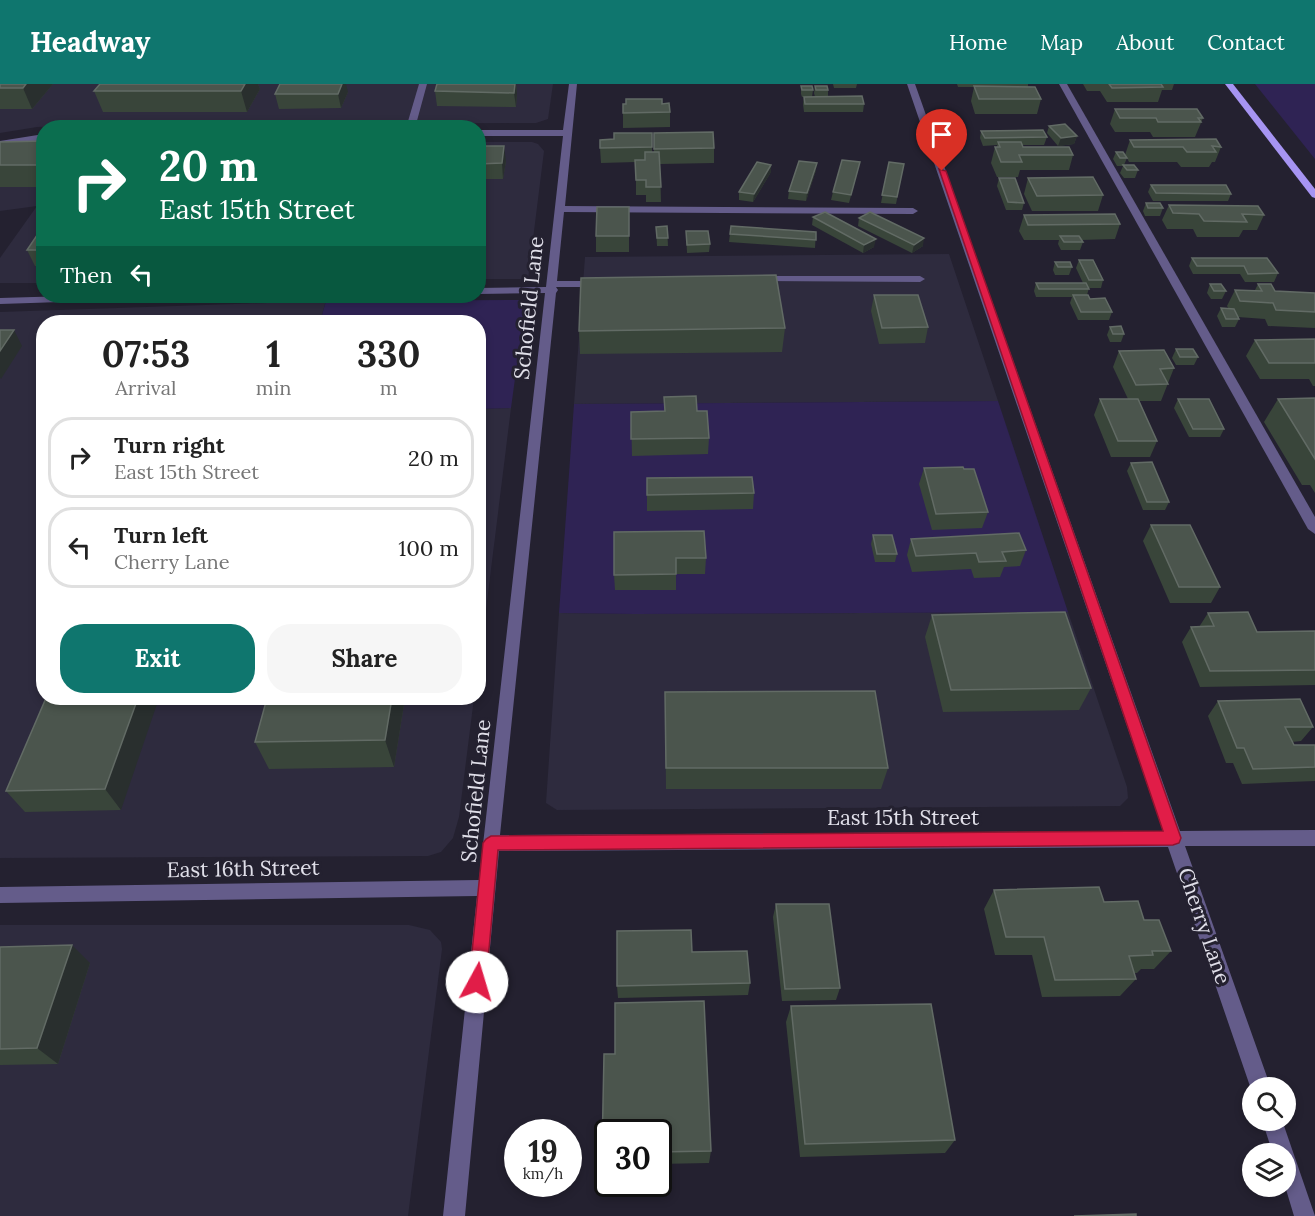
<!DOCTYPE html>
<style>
:root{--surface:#fff;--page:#f6f6f6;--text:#222;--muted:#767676;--line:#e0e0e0;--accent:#0f766e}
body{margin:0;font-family:Lora,serif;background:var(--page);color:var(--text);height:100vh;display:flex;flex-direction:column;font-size:22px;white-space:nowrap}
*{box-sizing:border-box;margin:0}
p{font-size:20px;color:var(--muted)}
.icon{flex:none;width:33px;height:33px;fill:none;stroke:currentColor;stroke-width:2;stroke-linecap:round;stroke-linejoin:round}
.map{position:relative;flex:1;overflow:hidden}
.drawer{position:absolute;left:36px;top:231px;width:450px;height:390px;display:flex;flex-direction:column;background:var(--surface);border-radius:24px;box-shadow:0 3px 9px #0003}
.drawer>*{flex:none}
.hud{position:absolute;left:36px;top:36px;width:450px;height:183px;border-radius:24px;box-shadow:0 3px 9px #0003;background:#0b6e4f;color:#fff;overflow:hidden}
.controls{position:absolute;left:1242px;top:993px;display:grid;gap:12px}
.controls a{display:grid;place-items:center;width:54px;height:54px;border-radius:50%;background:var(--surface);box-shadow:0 3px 9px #0003;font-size:30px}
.speed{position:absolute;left:504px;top:1035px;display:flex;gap:12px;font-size:30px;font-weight:700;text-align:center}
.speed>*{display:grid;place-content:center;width:78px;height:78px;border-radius:50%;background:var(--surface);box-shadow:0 3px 9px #0003;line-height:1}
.speed small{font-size:15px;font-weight:400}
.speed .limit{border:3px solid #111;border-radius:9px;background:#fff;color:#111}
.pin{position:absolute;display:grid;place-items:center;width:51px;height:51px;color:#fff;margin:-62px -26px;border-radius:50% 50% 50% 0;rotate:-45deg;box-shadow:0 0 6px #0007}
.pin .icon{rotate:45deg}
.me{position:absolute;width:66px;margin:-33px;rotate:6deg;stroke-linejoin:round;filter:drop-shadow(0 0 4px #0008)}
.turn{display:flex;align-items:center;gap:21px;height:126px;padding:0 24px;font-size:27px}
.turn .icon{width:78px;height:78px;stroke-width:2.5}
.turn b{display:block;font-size:42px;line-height:51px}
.then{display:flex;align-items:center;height:57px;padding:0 24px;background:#0003;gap:12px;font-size:22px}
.eta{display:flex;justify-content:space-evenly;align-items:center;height:102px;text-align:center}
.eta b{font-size:36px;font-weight:700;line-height:42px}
.action{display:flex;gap:12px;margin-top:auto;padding:12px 24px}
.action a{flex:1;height:69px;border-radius:24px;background:var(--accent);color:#fff;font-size:24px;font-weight:700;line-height:69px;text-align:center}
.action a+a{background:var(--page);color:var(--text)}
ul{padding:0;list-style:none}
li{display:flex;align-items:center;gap:18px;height:81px;margin:0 12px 9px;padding:0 12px;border:3px solid var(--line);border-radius:24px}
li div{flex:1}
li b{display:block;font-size:22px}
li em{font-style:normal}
header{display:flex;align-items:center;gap:36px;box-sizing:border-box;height:84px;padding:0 30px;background:var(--accent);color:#fff}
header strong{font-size:28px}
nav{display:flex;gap:33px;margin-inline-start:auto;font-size:21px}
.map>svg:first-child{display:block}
.built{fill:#2e2b3e}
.green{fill:#2f2354}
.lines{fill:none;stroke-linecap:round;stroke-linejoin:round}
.minor{fill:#645c8a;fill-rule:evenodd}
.major{fill:#a694f2;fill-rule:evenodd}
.wall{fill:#39453a}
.shaded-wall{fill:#292f2e}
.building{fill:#4b554d;stroke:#626b65;stroke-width:1.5}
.route{fill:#e11d48;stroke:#92132f;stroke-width:1.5}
.labels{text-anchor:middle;stroke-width:6;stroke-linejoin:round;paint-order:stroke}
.street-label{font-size:21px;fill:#e0dfe9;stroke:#242130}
</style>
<header>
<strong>Headway</strong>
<nav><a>Home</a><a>Map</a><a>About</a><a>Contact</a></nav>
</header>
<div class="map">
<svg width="1315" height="1132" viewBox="0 0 1315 1132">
<rect width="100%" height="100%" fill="#242130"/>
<g class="built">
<path d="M0 0H553L548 35 536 39 86 41 37 43 0 49Z"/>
<path d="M478 58H532L538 60 544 67 528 195H479Z"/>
<path d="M43 62V199H0V174L37 122 0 127V69Z"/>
<path d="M949 170 998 317 574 320 585 173Z"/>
<path d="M326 217 320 238H44V614H474L459 733 453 754 441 768 428 772 0 774V228Z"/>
<path d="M511 324 479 582V325Z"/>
<path d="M1068 528 1127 703 1128 714 1120 722 557 726 546 719 559 529 635 530Z"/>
<path d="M0 841H409L430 846 441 858 442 865 408 1132H0Z"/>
</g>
<g class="green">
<path d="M1255 0H1315V75Z"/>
<path d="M519 216 525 221 511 324 479 325 478 238H320L326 217Z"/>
<path d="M998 317 1068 528 635 530 559 529 574 320Z"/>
</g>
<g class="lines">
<g class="minor">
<path d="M419 0H427L415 44H406Z"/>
<path d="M569 0H577L565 122 913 124 918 127 913 130 564 128 557 197H599L604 200 599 203H556L558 206 556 209 500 751 1163 747 907 0H915L1180 747 1315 746V762H1185L1271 1004H1252V1008L1168 763 499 767 465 1132H443L477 812 0 819V803L479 796 545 209 478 210V204L546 203 563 52H478V46H563Z"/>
<path d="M1059 0H1067L1315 433V450L1308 445Z"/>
<path d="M44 50V56L0 63V57Z"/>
<path d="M758 192H920L925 195 920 198 754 197V193Z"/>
<path d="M68 212H158L153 215 0 220V214Z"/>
<path d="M1262 1036H1282L1315 1132H1294L1285 1102 1286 1070H1273Z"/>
</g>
<path class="major" d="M1225 0H1233L1315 105V114L1312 113Z"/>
</g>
<g class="wall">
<path d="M0 0H53L32 25H0Z"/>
<path d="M245 0H258L260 5 247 28H103L94 7Z"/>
<path d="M437 0H516L517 9 516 23 437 22 435 7Z"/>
<path d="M833 0H857L856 4H834Z"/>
<path d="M957 0H1028V3L1041 15 1037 30H975L971 17 974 3H958Z"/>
<path d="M1083 0H1174L1172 6H1162L1158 18H1107L1100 7H1087Z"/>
<path d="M801 2 813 6 812 13H815L814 9 815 2 828 6V13L864 20 863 28H804L803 20 804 13H802L801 10Z"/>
<path d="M348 8 341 24 279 25 275 10Z"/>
<path d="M623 20H662L670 28V43L623 44Z"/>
<path d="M1115 25 1203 34 1195 53H1153L1150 48H1115L1110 40Z"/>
<path d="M1049 42 1077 52 1074 60 1058 62 1047 49Z"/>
<path d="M981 47 1047 53 1044 61H1022L1023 63 1073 71 1069 86H1020L1018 93H997L991 79 995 63H997V61L983 62 980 54Z"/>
<path d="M652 49V68H654V49L714 64V79L660 80 661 118H646V111H636V78L601 79 600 64 614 55Z"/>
<path d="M1130 56 1221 63 1215 78H1212L1209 83H1181L1177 78H1129L1127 74 1124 81 1138 86 1135 94H1124L1120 89 1123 82H1117L1113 75 1116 68 1125 71Z"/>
<path d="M44 57V103H0V58Z"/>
<path d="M478 62 506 77 503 95H478Z"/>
<path d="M889 78 904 80 896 120 881 119Z"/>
<path d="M816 86 806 117 788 115 789 107Z"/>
<path d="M858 86 849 119 831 116 833 108Z"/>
<path d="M771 88 753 118 739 116V108Z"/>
<path d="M999 94 1024 119 1022 126H1006L997 102Z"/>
<path d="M1028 94 1103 111 1098 127H1032L1024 110Z"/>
<path d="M1151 101 1231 110 1228 117H1153L1148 108Z"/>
<path d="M1146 119 1163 124 1160 132H1145L1143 127Z"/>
<path d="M1169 121 1264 131 1257 146H1243L1239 153H1197L1193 145H1167L1162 136Z"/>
<path d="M629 123V168H596V152Z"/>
<path d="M1024 131 1120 140 1115 155 1081 156 1083 158 1080 166H1061L1058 160 1059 156H1024L1019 147Z"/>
<path d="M813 133 874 163 863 169 812 141Z"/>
<path d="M859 134 923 162 912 169 858 142Z"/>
<path d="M44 141V182H35L27 166Z"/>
<path d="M667 142 668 162H657L656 143Z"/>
<path d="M686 147 710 160 709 168 687 169Z"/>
<path d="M816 148 815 164 729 158 730 150Z"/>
<path d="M1192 174H1267L1278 189 1274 198H1245L1240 190H1193L1189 182Z"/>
<path d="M1079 176 1103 196 1101 204H1089L1087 211 1090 215 1112 228 1109 236H1078L1070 219 1072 213H1036L1034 207 1036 199H1083L1076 184Z"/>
<path d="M1055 178 1072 183 1069 191H1055L1053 186Z"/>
<path d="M1210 200 1226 207 1222 215H1211L1207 209Z"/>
<path d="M1258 200 1275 207 1315 209V244L1268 242 1265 235 1238 233 1239 235 1235 243H1222L1217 232 1221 224 1229 225 1227 222 1235 206H1255Z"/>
<path d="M874 211 928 243 925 259 879 260 871 227Z"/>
<path d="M1110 243 1124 250 1121 258H1110L1107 251Z"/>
<path d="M785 244 782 268 580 270 579 247Z"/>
<path d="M1315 255V302H1313L1309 295H1260L1246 272 1255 256Z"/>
<path d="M1176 265 1198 273 1194 281H1176L1172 274Z"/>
<path d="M1119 267 1174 284 1161 317H1139L1157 357 1150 373H1111L1094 331 1100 315H1128L1113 283Z"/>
<path d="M664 313 697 327 709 354 708 370 632 372 631 328 664 327Z"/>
<path d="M1315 314V409L1310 401H1302L1264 338 1278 315Z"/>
<path d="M1178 315 1224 345 1220 353H1189L1174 324Z"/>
<path d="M1131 379 1169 418 1165 426H1143L1127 387Z"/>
<path d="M924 384 988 428 982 444 932 446 919 400Z"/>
<path d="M647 394 754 409 753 425 647 427Z"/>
<path d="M1151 441 1220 503 1211 519H1170L1143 457Z"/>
<path d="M704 447 706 474 705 490H676V506H615L614 491Z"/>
<path d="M873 451 897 470 895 478H875L871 460Z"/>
<path d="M911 455 1026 466 1020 482 1004 483 1000 493 974 494 971 485 912 488 907 471Z"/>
<path d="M1208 529 1257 548 1315 547V601L1200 603 1182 558 1191 543H1199Z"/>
<path d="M932 531 1091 604 1079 626 943 628 925 553Z"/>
<path d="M665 608 888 684 881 705H666Z"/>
<path d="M46 614 121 726 25 728 6 707Z"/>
<path d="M405 614 394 683 269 685 255 658Z"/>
<path d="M1218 617 1313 643 1301 657 1292 658 1294 661 1315 683V697L1242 700 1233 679H1226L1208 632Z"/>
<path d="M994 806 1104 818 1144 836 1171 867 1154 885H1141L1137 889H1134L1136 895 1120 912 1042 913 1032 871H995L984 825Z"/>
<path d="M776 820 840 904 836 916 782 917 773 833Z"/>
<path d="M0 863 90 879 58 980 0 981Z"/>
<path d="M692 868 750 899 748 911 618 914 617 902Z"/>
<path d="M704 917 711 1067 709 1079 658 1080V1048H608V1081H604L602 1069 604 970H615V919Z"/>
<path d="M791 922 955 1056 945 1069 800 1073 786 938Z"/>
</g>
<g class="shaded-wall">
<path d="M26 0H53L32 25 23 4Z"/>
<path d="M245 0H258L260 5 247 28 241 7Z"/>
<path d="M342 0H346L348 8 341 24 338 10Z"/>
<path d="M515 0H516L517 9 516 23 514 9Z"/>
<path d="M1077 52 1074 60 1058 62 1061 54Z"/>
<path d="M504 62 506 77 503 95 502 79Z"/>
<path d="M817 79 816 86 806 117 807 109Z"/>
<path d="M771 81V88L753 118 754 110Z"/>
<path d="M924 154 923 162 912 169 914 161Z"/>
<path d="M876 155 874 163 863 169 864 161Z"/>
<path d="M14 246 22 262 1 295 0 293V267Z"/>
<path d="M138 614H159L121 726 105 705Z"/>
<path d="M392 614H405L394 683 385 656Z"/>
<path d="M72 861 90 879 58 980 37 964Z"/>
</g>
<g class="building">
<path d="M0 0H26L23 4H0Z"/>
<path d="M100 0H245L241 7H94Z"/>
<path d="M280 0H342L338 10H275Z"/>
<path d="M437 0H515L514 9 435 7Z"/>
<path d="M1109 0H1161L1163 3 1112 4Z"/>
<path d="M801 2H812L813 6H802Z"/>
<path d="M815 2H827L828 6H816Z"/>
<path d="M974 2 1035 3 1041 15H979Z"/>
<path d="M862 12 864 20H805L804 13Z"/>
<path d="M626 15H662V20L669 19 670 28 623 29V20H626Z"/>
<path d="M1115 25H1197L1203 34H1198L1201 38H1158L1156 34H1120Z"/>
<path d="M1065 40 1077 52 1061 54 1049 42Z"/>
<path d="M1043 46 1047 53 985 54 981 47Z"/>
<path d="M713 48 714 64 654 65V49Z"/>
<path d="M614 49H652V63L600 64V56L614 55Z"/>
<path d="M1216 55 1221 63 1212 62 1216 68H1187L1183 63H1134L1130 56Z"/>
<path d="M44 57V81H0V58Z"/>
<path d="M998 58H1021L1023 63H1069L1073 71H1019L1022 78H1001L995 63H1000Z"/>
<path d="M478 62H504L502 79 478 80Z"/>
<path d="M645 68H659L661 103H646V96H636L635 76H645Z"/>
<path d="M1116 68H1123L1127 74H1120Z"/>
<path d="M842 76 860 78 851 111 833 108Z"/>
<path d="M799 77 817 79 807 109 789 107Z"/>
<path d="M757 78 771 81 754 110 739 108Z"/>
<path d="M889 78 904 80 897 113 882 111Z"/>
<path d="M1123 81H1134L1138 86H1127Z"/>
<path d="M1093 93 1103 111 1037 112 1028 94Z"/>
<path d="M999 94H1015L1024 119 1008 118Z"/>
<path d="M1151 101H1226L1231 110 1156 109Z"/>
<path d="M1146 119H1160L1163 124H1148Z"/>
<path d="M1169 121 1258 122 1264 131 1242 130 1247 138 1204 137 1199 130 1173 129Z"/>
<path d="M597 123H629V152H596Z"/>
<path d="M825 128 876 155 864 161 813 133Z"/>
<path d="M870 128 924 154 914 161 859 134Z"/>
<path d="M1115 130 1120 140 1028 141 1024 131Z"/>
<path d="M44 141V166H27Z"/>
<path d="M667 142 668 154H657L656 143Z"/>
<path d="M731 142 816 148V156L730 150Z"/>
<path d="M686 147H708L710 160 687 161Z"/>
<path d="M1060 152H1079L1083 158H1064Z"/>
<path d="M1192 174H1267L1278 189 1248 190 1244 182H1197Z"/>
<path d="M1079 176H1093L1103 196H1089Z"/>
<path d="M1055 178H1070L1072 183H1058Z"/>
<path d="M776 191 785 244 579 247 581 194Z"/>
<path d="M1036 199H1086L1089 205H1039Z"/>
<path d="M1210 200H1221L1226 207H1214Z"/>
<path d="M1258 200H1271L1275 207 1315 209V228L1276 226 1273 219 1240 217 1235 206 1262 207Z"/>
<path d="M874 211H918L928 243 882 244Z"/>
<path d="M1073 211H1088L1090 215 1105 214 1112 228H1081Z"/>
<path d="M1221 224 1234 225 1239 235H1226Z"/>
<path d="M1121 242 1124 250H1113L1110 243Z"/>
<path d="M0 246H14L0 267Z"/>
<path d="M1315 255V279H1269L1255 256Z"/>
<path d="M1176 265H1193L1198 273H1180Z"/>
<path d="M1164 266 1174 284 1160 285 1168 300 1136 301 1119 267Z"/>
<path d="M696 312 697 327H707L709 354 631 355V328L665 327 664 313Z"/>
<path d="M1315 314V375L1278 315Z"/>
<path d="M1100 315H1138L1157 357H1118Z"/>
<path d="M1178 315H1209L1224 345H1193Z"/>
<path d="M1152 378 1169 418H1147L1131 379Z"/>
<path d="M963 383 964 385H974L988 428 936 430 924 384Z"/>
<path d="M752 393 754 409 647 411V394Z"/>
<path d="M1151 441H1190L1220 503H1179Z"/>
<path d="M704 447 706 474H676V490L614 491V448Z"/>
<path d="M1019 449 1026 466 1002 468 1006 477 979 478 976 469 916 472 911 455Z"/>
<path d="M873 451H892L897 470H877Z"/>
<path d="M1065 528 1091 604 951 606 932 531Z"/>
<path d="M1248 528 1257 548 1315 547V586L1210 587 1191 543 1214 542 1208 529Z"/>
<path d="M875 607 888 684H666L665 608Z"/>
<path d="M46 614H138L105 705 6 707Z"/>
<path d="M267 614H392L385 656 255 658Z"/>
<path d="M1300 615 1313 643H1285L1294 661H1315V683L1253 685 1244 664H1237L1218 617Z"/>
<path d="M1099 803 1104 818 1138 817 1144 836H1159L1171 867H1152L1153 871 1129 872 1136 895 1055 896 1044 853H1006L994 806Z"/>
<path d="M776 820H829L840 904 785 905Z"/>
<path d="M691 846 692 868 747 867 750 899 617 902V847Z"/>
<path d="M72 861 37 964 0 965V863Z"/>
<path d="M704 917 711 1067 658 1068V1048H608V1069H602L604 970H615V919Z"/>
<path d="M931 920 955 1056 805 1060 791 922Z"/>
<path d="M1136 1130V1132H1074Z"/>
</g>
<path class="route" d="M939 85 946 87 1181 754 1179 759 1173 761 498 766 486 898 483 904 477 906 471 904 469 898 483 759 486 755 491 752 1163 747Z"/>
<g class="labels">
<g class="street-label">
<text transform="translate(529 224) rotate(-84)" y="7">Schofield Lane</text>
<text transform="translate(476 707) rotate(-84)" y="7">Schofield Lane</text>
<text x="903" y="741">East 15th Street</text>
<text transform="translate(243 785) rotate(-1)" y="7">East 16th Street</text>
<text transform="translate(1204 842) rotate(71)" y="7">Cherry Lane</text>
</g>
</g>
</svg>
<div class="controls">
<a><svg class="icon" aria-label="search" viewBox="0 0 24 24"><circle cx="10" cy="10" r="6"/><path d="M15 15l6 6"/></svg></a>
<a><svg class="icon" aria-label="layers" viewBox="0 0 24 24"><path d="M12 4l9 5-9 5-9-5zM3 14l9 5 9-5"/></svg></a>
</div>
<div class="speed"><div>19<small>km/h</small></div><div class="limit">30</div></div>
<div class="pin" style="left:942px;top:87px;background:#d93025"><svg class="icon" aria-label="arrive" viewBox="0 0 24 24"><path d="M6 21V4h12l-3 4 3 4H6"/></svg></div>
<svg class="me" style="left:477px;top:898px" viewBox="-20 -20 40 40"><circle r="19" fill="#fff"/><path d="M0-13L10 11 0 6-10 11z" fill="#e11d48"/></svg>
<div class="hud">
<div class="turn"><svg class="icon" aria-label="right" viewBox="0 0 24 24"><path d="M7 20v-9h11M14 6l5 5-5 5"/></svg><div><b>20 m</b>East 15th Street</div></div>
<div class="then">Then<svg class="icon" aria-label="left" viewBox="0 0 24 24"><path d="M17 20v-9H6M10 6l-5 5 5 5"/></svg></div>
</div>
<section class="drawer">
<div class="eta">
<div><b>07:53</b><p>Arrival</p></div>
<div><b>1</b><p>min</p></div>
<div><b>330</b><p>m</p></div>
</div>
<ul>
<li><svg class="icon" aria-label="right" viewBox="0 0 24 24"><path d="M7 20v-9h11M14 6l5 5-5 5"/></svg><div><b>Turn right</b><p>East 15th Street</p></div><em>20 m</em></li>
<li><svg class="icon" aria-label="left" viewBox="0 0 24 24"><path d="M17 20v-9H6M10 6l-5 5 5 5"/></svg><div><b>Turn left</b><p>Cherry Lane</p></div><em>100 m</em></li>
</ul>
<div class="action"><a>Exit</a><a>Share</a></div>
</section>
</div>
